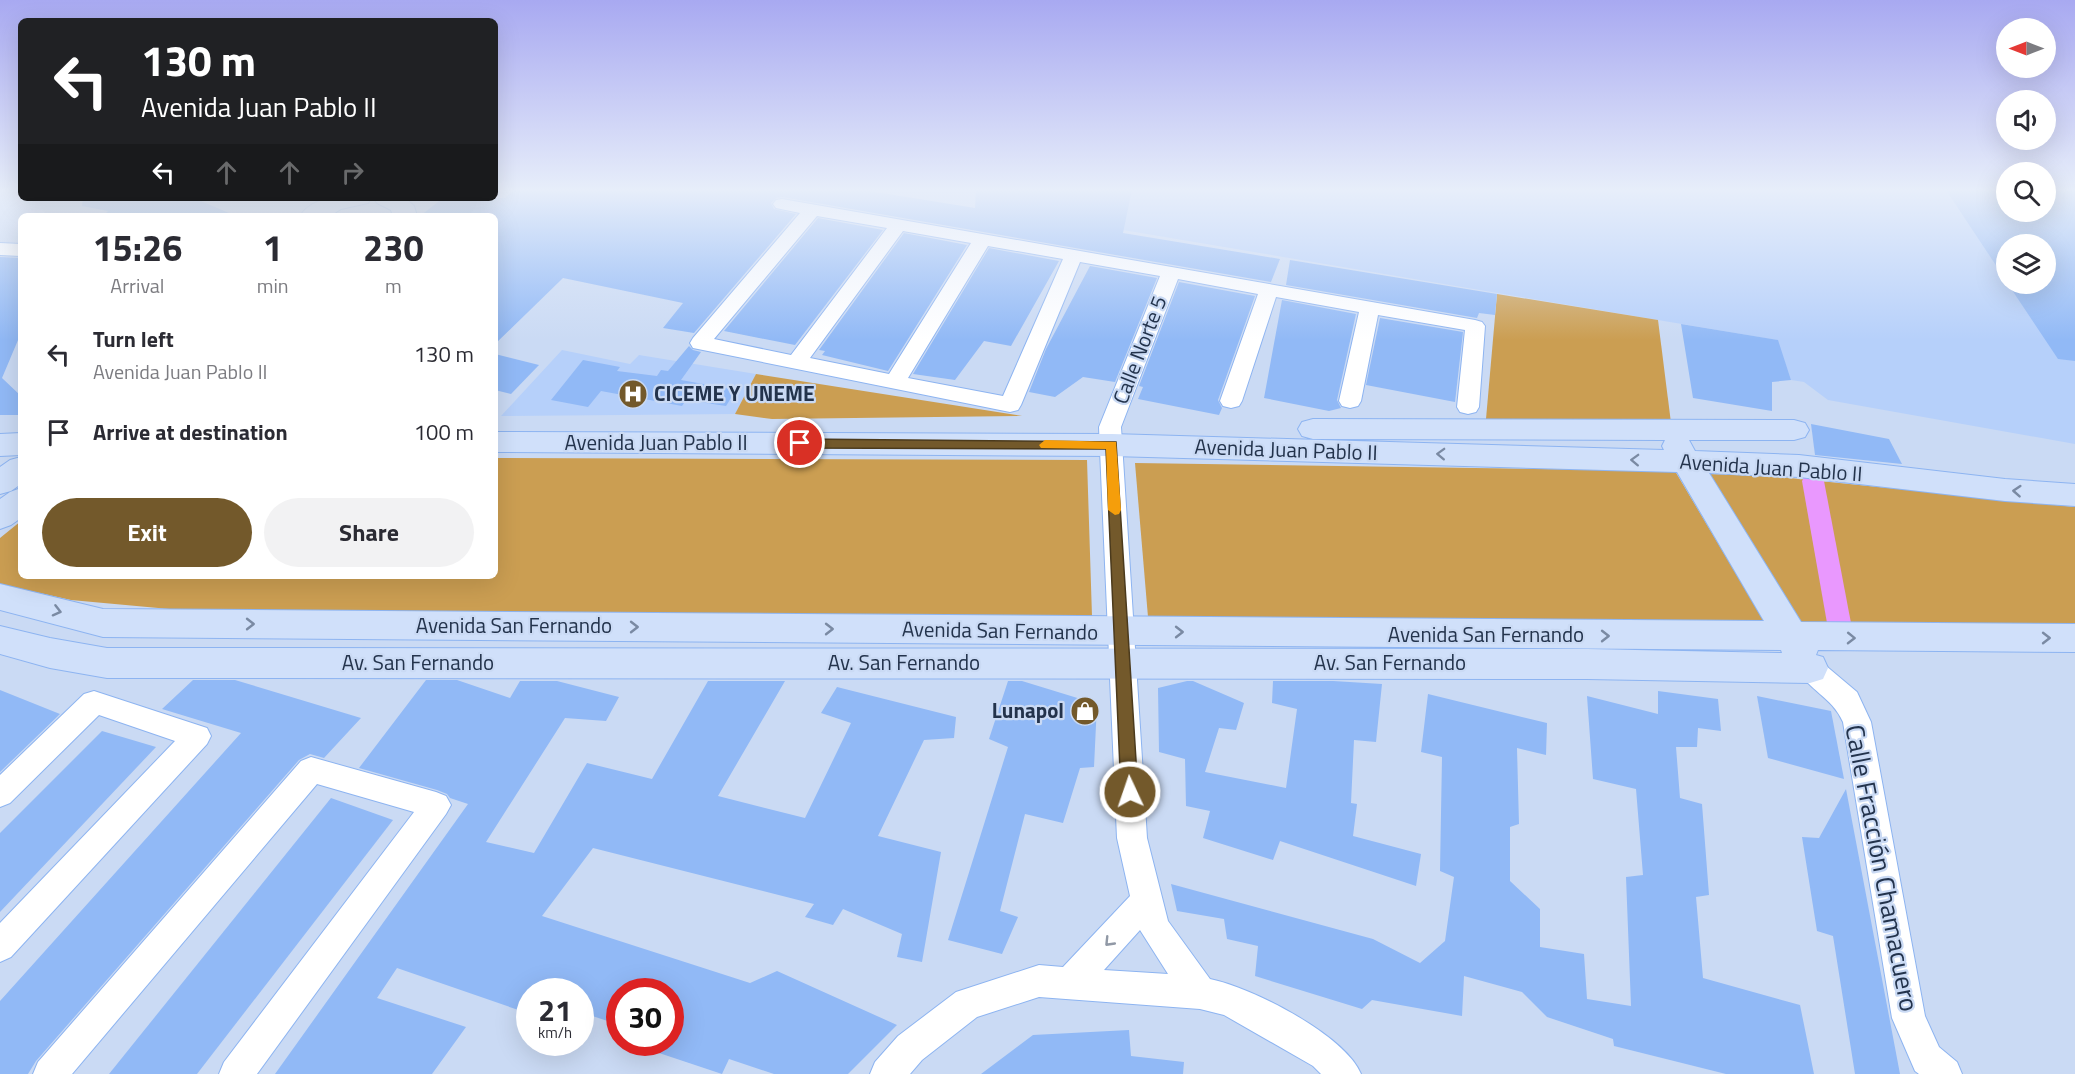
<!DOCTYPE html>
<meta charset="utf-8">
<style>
:root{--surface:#fff;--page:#f2f2f3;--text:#2b2b33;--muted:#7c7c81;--accent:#73592b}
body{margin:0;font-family:"Titillium Web",sans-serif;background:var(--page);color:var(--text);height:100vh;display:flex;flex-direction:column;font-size:22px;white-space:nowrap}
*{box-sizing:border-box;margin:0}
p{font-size:20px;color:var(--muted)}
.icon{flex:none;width:33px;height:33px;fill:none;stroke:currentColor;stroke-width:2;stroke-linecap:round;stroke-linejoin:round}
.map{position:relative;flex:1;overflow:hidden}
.drawer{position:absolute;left:18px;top:213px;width:480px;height:366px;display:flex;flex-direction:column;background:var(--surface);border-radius:9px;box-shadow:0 6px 24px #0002}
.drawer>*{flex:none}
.guide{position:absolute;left:18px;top:18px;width:480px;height:183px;border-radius:9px;box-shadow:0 6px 24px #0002;background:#202124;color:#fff;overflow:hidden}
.needle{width:39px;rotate:270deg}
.fabs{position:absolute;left:1996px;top:18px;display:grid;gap:12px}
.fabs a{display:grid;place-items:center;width:60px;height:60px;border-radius:50%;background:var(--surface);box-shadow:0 6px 24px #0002;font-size:30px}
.speed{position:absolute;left:516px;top:978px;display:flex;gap:12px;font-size:30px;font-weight:700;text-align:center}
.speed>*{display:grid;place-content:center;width:78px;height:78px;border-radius:50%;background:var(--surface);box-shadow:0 6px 24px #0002;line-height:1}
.speed small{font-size:15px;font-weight:400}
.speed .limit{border:9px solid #d22;background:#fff;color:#111}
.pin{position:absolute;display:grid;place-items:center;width:51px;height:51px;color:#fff;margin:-26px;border:3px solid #fff;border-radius:50%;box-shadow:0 2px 6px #0007}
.me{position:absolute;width:66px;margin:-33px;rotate:357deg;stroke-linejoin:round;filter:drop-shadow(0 0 4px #0008)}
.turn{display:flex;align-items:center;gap:21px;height:126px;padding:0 24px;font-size:27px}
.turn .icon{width:78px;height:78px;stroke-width:2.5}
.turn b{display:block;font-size:42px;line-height:51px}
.lanes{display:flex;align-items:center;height:57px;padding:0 24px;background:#0003;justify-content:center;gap:30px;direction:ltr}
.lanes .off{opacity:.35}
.eta{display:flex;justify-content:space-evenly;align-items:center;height:102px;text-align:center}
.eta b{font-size:36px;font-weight:700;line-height:42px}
.button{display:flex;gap:12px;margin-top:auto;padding:12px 24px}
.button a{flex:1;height:69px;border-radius:36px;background:var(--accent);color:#fff;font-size:24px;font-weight:700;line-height:69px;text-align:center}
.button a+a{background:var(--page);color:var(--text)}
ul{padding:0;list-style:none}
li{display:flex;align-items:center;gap:18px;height:78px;padding:0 24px}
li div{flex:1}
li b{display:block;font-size:22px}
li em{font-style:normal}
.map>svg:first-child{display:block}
.built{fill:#b6d0fa;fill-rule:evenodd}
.green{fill:#cb9e52}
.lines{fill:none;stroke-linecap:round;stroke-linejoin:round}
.canal{fill:#e998fe;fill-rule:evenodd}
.building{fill:#91b9f6}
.street-casing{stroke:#8db4f1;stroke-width:2}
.secondary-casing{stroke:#8db4f1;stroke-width:2}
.street{fill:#fff;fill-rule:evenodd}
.secondary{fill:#d0e0fa;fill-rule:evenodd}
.oneway{stroke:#7a8aa3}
.oneway2{stroke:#9199a6}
.route{fill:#73592b;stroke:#4b3a1c;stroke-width:1.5}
.slow{fill:#f59e0b}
.labels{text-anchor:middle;stroke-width:4.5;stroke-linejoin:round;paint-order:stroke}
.street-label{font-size:21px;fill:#23334c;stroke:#cadaf4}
.poi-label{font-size:21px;font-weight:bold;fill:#23334c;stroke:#cadaf4;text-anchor:start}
.near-street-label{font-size:26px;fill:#23334c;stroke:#cadaf4}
</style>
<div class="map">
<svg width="2075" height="1074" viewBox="0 0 2075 1074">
<rect width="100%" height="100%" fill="#cadaf4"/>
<g class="built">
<path d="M1132 190H2007V212H2046L2075 190V444L1828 400 1804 382 1791 380 1777 340 1123 230ZM2007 244H2046V284H2007Z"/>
<path d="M562 350 630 364 639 355 756 374 735 414 501 416Z"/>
</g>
<g class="green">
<path d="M1497 294 1658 320 1671 423 1486 419Z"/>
<path d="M756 374 1022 416 772 419 735 414Z"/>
<path d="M495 458 1087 460 1092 616 191 611 71 600 0 584V538L21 521V576H495Z"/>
<path d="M1135 463 1675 471 1764 621 1148 617Z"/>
<path d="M1710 474 1780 477 2075 507V624L1797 623Z"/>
</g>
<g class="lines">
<path class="canal" d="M1813 473 1821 476 1824 481 1851 623 1847 630 1839 633 1831 630 1827 623 1802 481 1805 476Z"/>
</g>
<g class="building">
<path d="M514 190H863L975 208 976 190H1132L1123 233 1280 259 1271 282 782 197 776 198 771 203 774 209 796 214 694 333 663 328 683 303 563 278 495 344V216H420L443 198H505Z"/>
<path d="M1946 190H2007V212H2046V190H2075V361L2058 359 2008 284H2046V244H2007V282Z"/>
<path d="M83 198H194L236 216H103L108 211 82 206Z"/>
<path d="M818 218 883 230 795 345 724 331Z"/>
<path d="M904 233 967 245 888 371 822 355 825 351 819 350Z"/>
<path d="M989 248 1059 261 1011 346 984 341 955 380 913 374Z"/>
<path d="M0 257 21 258V333L2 378 21 396V415H0Z"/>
<path d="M1290 260 1497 294 1495 315 1479 313 1477 318 1286 285Z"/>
<path d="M1090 266 1157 278 1115 382 1083 377 1055 397 1029 392 1046 349Z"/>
<path d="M1179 282 1255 296 1218 400 1222 408 1219 415 1138 399 1143 387 1139 386Z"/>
<path d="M1282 300 1356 314 1337 400 1341 408 1329 411 1264 398Z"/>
<path d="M1380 318 1463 332 1455 402 1366 385Z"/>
<path d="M1681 324 1778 340 1791 380 1772 382V411L1693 398Z"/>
<path d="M689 346 693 350 701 352 681 380 736 390 726 406 686 400 682 406 601 391 588 407 551 400 583 360 620 367 617 371 657 376 661 370 668 371Z"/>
<path d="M495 354 539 365 511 394 495 390Z"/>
<path d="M1811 424 1889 439 1902 464 1815 455Z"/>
<path d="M193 680H235L361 718 324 758 310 754 299 760 36 1061 28 1074H0V1001L241 733 162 709Z"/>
<path d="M426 680H457L510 698 520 681H557L619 697 606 721 565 718 486 842 534 853 587 763 652 779 708 681H785L718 796 805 818 851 723 821 713 837 687 956 717 954 738 924 740 878 836 941 852 922 962 897 957 902 934 843 909 833 925 805 917 814 904 593 848 542 916 750 983 777 971 897 1025 848 1074H774L729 1059 722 1074 638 1046V1042H670V992H620V1025L580 1012V992H530V1014L397 968 377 998 466 1027 432 1074H275L468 804 450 798 447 794 437 790 359 768Z"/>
<path d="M1008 681H1022L1097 704 1094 767 1080 768 1063 823 1025 814 1000 911 1018 917 1002 954 948 940 1008 747 989 739Z"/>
<path d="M1187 681H1193L1244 703 1236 730 1219 728 1205 772 1286 788 1297 709 1272 703 1273 681H1333L1382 684 1376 742 1354 740 1351 803 1357 804 1353 836 1421 854 1416 886 1280 841 1273 860 1203 838 1210 811 1186 806 1185 759 1159 752 1158 688Z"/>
<path d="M0 690 60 714 0 772Z"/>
<path d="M1658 691 1718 699 1721 731 1698 728 1697 747H1676L1680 798 1702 804 1709 895 1696 897 1703 978 1800 1005 1814 1074H1726L1614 1046 1613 1039 1547 1017 1522 992 1464 976 1462 1016 1372 1000 1362 1009 1255 976 1258 946 1227 939 1224 919 1177 911 1171 884 1373 939 1420 963 1445 941 1454 877 1440 871 1442 757 1421 752 1428 694 1547 723 1546 755 1517 748 1519 824 1510 827V881L1540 909V947L1584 954 1587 999 1631 1006 1626 877 1643 875 1636 789 1593 779 1587 696 1658 714Z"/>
<path d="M1757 696 1831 711 1844 779 1768 758Z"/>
<path d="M102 731 156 747 0 912V833Z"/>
<path d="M1846 789 1900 1074H1855L1833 936 1817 931 1802 837 1819 838Z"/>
<path d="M331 798 393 820 197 1074H109Z"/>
<path d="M1129 1030 1131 1056 1184 1062 1183 1074H981L1033 1035Z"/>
</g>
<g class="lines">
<g class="street-casing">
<g id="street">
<path d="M782 199 1475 320 1482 322 1485 326 1479 407 1476 412 1468 414 1460 412 1457 407 1465 330 1378 315 1361 401 1358 406 1350 408 1342 406 1339 401 1359 312 1276 297 1242 401 1239 406 1231 408 1223 406 1220 401 1258 294 1178 279 1121 427 1147 838 1168 921 1210 979C1251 987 1345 1035 1361 1074H1321L1313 1066 1224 1015 1200 1009 1039 997 977 1017 922 1060 910 1074H870L875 1062 898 1036 956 992 1039 965 1063 967 1130 896 1117 838 1099 427 1160 276 1080 262 1021 405 1018 410 1010 412 693 348 690 343 693 338 800 213 776 208 773 204 776 200ZM817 216 887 228 791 355 714 339ZM903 231 971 243 889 374 810 358ZM988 246 1063 259 1003 396 908 378ZM1140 930 1168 974 1104 970Z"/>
<path d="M0 243 21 244V256L0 255Z"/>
<path d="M1810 657 1819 660 1857 692 1871 722 1925 1016 1939 1047 1957 1062 1962 1074H1919L1915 1071 1892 1018 1843 722C1832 697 1808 690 1797 668L1801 660Z"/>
<path d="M94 691 207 728 211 736 207 744 11 957 0 962V923L175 741 99 715 10 803 0 807V775L84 694Z"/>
<path d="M311 757 436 792 446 796 451 805 446 814 257 1074H219L224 1062 414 812 317 784 72 1074H33L38 1062 301 761Z"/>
</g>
</g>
<g class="secondary-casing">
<g id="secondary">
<path d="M371 198 368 203 341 209 330 216H300C315 193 347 198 371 198Z"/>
<path d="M374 198H405L414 206 417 216H393L391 210 377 203Z"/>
<path d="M1313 419 1794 420 1805 423 1809 430 1805 437 1794 440H1689L1695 451 1799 455 2005 479 2075 484V506L2005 501 1799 477 1709 473 1801 622 2075 624V652L1818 650 1816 655 1823 657 1828 668 1823 679 1810 683 1587 679 107 678 50 668 0 654V626L50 638 107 648 1587 649 1782 653 1781 650 103 637 0 610V584L103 609 1764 621 1677 472 1112 456 495 452V432L1112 434 1664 450 1662 446 1665 440 1313 439 1302 436 1298 429 1302 422Z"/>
<path d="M21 433V455L0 456V434Z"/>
<path d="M21 457V484L11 491 0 494V467L10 460Z"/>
<path d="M21 488V518L11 525 0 529V499L10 492Z"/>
</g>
</g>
<use href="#street" class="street"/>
<use href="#secondary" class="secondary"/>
</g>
<defs><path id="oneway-chevron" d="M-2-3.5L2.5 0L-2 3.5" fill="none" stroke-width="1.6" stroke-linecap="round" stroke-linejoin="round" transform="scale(1.5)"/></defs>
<g class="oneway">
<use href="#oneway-chevron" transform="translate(1441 454) rotate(-178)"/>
<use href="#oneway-chevron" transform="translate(1635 460) rotate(-178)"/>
<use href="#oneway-chevron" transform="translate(2017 491) rotate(-176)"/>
<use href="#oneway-chevron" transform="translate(57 611) rotate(14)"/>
<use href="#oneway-chevron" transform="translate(250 624)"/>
<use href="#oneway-chevron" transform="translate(634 627)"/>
<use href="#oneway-chevron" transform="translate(829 629)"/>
<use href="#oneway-chevron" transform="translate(1179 632)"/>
<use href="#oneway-chevron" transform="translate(1605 636)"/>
<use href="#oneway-chevron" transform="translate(1851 638) rotate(1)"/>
<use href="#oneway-chevron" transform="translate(2046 638)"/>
</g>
<use class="oneway2" href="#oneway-chevron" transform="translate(1109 942) rotate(134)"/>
<linearGradient id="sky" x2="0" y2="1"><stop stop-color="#a8a9f1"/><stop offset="0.56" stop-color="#e7eefa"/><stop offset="1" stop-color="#e7eefa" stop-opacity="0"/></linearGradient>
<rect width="2075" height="340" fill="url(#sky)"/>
<path class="route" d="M800 439 1116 442 1138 792 1135 797 1130 799 1124 797 1121 792 1106 449 800 448 794 443Z"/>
<path class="slow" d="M1045 440 1116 442 1121 510 1119 514 1115 515 1108 510 1106 449 1041 448 1039 445Z"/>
<defs>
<g id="hospital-disc" transform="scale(1.5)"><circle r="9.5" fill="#73592b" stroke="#cadaf4"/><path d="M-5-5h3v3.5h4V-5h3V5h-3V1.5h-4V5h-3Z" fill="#fff"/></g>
<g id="shop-disc" transform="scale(1.5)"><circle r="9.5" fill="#73592b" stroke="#cadaf4"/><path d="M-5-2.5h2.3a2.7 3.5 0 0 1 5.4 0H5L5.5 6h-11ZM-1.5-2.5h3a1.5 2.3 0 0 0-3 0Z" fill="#fff"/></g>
</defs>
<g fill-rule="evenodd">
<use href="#hospital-disc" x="633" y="394"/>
<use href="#shop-disc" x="1085" y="711"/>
</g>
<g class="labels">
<g class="street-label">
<text transform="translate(1140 350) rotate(-69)" y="7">Calle Norte 5</text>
<text x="656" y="450">Avenida Juan Pablo II</text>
<text transform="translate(1286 450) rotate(2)" y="7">Avenida Juan Pablo II</text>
<text transform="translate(1771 468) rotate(4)" y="7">Avenida Juan Pablo II</text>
<text x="514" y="633">Avenida San Fernando</text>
<text transform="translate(1000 631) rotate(1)" y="7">Avenida San Fernando</text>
<text x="1486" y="642">Avenida San Fernando</text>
<text x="418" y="670">Av. San Fernando</text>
<text x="904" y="670">Av. San Fernando</text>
<text x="1390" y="670">Av. San Fernando</text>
</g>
<g class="poi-label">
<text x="654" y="401">CICEME Y UNEME</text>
<text x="1064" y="718" text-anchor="end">Lunapol</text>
</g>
<g class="near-street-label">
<text transform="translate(1882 868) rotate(79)" y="9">Calle Fracción Chamacuero</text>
</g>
</g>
</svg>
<div class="fabs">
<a><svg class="needle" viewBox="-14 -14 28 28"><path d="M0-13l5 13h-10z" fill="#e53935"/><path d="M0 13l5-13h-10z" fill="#7c7c81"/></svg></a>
<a><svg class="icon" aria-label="sound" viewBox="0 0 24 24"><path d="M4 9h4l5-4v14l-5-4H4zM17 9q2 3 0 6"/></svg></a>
<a><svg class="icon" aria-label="search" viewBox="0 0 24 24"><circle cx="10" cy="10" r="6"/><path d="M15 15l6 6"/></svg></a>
<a><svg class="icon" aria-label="layers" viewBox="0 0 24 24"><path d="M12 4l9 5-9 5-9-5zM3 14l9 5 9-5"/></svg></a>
</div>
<div class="speed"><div>21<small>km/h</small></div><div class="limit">30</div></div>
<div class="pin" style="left:800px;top:443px;background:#d93025"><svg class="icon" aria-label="arrive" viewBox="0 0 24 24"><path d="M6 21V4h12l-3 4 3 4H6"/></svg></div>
<svg class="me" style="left:1130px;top:792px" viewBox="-20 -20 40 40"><circle r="17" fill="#73592b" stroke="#fff" stroke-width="3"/><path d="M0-11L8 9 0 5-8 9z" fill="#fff"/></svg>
<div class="guide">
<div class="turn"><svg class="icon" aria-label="left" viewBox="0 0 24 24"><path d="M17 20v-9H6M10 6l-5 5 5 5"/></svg><div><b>130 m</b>Avenida Juan Pablo II</div></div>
<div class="lanes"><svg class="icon" aria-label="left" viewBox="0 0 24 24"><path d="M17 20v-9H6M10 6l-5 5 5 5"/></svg><svg class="icon off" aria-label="ahead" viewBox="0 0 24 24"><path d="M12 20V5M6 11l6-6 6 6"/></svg><svg class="icon off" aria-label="ahead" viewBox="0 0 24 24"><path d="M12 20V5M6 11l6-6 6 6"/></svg><svg class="icon off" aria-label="right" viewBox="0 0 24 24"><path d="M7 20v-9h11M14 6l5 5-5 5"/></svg></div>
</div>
<section class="drawer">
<div class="eta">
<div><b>15:26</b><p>Arrival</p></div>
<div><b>1</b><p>min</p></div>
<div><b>230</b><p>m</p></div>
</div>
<ul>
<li><svg class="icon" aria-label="left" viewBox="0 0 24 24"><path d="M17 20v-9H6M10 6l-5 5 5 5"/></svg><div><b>Turn left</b><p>Avenida Juan Pablo II</p></div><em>130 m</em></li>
<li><svg class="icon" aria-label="arrive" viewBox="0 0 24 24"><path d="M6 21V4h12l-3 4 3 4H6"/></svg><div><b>Arrive at destination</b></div><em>100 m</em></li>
</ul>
<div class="button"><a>Exit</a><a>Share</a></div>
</section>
</div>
